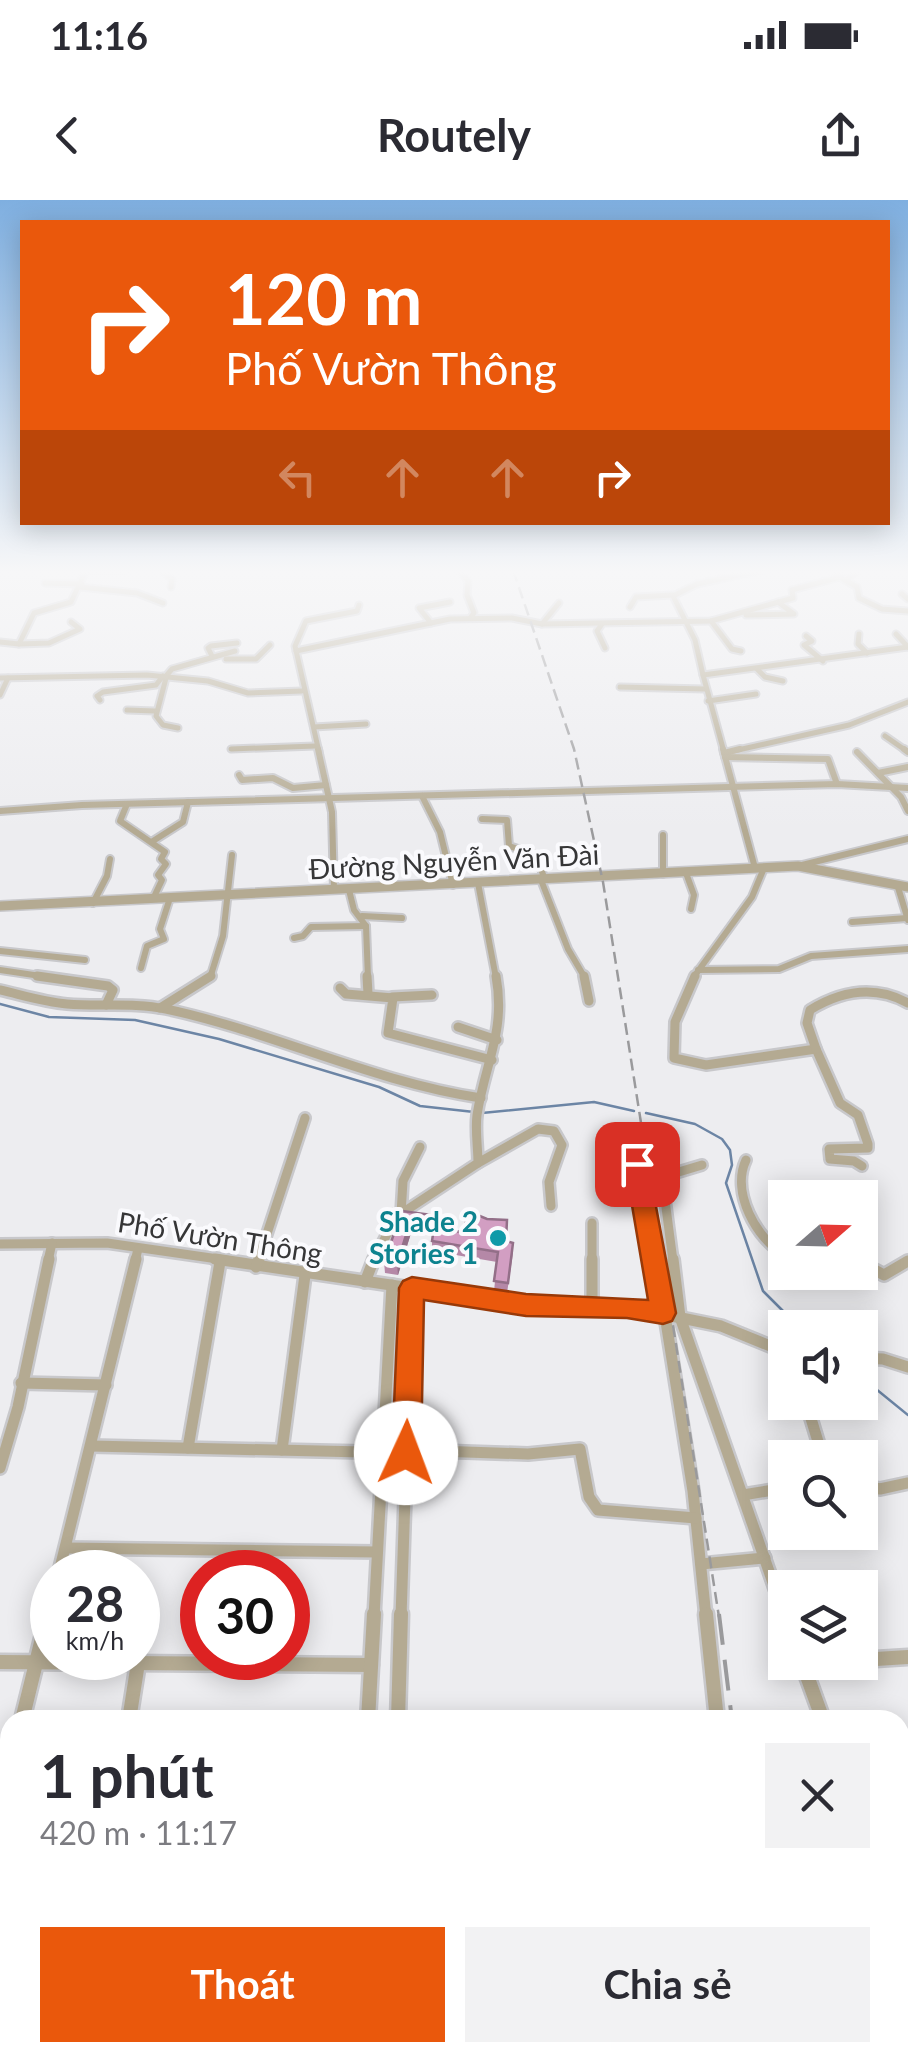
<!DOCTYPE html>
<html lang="vi">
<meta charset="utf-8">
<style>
:root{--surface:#fff;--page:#f2f2f3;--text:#2b2b33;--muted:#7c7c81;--accent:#ea580c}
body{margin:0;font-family:Lato,sans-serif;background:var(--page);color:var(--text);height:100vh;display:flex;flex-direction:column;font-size:38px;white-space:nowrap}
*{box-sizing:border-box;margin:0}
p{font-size:32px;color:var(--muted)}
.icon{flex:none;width:55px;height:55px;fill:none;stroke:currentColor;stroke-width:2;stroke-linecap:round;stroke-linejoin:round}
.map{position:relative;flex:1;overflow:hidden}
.sheet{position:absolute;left:0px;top:1510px;width:910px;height:352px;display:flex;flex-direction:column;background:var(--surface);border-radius:30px 30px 0 0;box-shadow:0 5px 25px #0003}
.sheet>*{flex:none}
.top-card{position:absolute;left:20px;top:20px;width:870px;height:305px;border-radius:0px;box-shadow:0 5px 25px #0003;background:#ea580c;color:#fff;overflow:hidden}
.needle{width:65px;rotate:70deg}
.tools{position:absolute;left:768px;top:980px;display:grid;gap:20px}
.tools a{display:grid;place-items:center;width:110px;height:110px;border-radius:0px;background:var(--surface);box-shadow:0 5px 25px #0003;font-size:50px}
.speed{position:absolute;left:30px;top:1350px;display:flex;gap:20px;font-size:50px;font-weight:700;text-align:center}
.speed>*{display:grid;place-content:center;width:130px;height:130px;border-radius:50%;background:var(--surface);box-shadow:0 5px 25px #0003;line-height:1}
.speed small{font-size:25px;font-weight:400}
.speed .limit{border:15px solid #d22;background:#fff;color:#111}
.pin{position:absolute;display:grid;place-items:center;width:85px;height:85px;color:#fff;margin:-42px;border-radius:20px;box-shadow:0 5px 15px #0006}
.me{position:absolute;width:110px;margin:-55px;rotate:2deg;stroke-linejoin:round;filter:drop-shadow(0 0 8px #0008)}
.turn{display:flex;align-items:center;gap:35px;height:210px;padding:0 40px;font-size:45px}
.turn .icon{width:130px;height:130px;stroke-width:2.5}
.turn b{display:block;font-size:70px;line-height:85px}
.lanes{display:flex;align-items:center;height:95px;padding:0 40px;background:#0003;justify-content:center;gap:50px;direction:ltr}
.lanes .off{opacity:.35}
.round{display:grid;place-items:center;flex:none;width:105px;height:105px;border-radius:0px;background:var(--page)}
.head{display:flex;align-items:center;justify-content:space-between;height:170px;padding:0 40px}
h1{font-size:60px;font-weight:700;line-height:75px}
.cta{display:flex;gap:20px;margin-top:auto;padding:20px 40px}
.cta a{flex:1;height:115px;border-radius:0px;background:var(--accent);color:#fff;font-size:40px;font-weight:700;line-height:115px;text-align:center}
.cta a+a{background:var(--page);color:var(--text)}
.status{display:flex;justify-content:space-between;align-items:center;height:70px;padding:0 50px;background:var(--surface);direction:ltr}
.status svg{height:28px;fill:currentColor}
header{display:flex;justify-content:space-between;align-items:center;height:130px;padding:0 40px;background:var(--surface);font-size:45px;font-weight:700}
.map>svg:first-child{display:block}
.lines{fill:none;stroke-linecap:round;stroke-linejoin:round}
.stream{stroke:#6c85a5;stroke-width:2.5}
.minor-far4-casing{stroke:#c8c8cb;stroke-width:9}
.minor-far3-casing{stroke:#c8c8cb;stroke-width:10}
.minor-far2-casing{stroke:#c8c8cb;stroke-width:14}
.minor-far1-casing{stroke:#c8c8cb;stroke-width:16}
.minor-casing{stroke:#c8c8cb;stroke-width:19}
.tertiary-casing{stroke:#c8c8cb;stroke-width:12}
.minor-far4{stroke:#b4aa92;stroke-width:5}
.minor-far3{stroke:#b4aa92;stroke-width:6}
.minor-far2{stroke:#b4aa92;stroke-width:9}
.minor-far1{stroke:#b4aa92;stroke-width:11}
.minor{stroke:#b4aa92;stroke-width:14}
.tertiary{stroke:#b4aa92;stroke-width:9}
.rail-far1{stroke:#9a9a9c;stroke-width:2.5;stroke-dasharray:12 6;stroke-linecap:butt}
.rail{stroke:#9a9a9c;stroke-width:4;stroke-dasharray:31 15;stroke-linecap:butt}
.wall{fill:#b588a7}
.shaded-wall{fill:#936f88}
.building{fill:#d29ec2;stroke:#936f88;stroke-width:2.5}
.route{fill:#ea580c;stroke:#983908;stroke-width:2.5}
.culture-dot{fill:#0f9aa8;stroke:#fafafd;stroke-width:4}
.labels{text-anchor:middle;stroke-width:8;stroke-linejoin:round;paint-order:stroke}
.street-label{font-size:28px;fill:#363637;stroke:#fafafd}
.culture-label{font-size:28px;font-weight:bold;fill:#0d838f;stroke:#fafafd;text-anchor:end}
</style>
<div class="status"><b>11:16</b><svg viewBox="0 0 49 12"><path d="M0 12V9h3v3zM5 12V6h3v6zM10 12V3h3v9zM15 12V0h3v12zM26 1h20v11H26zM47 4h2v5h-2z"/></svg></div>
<header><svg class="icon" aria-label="back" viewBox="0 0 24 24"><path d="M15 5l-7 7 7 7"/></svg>Routely<svg class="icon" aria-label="share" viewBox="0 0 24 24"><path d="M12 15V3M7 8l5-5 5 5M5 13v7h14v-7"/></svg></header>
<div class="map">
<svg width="908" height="1861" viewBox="0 0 908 1861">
<rect width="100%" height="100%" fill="#ededf0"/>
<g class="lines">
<g class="stream">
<path d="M0 804 49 817 135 820 219 839 379 887 420 906 474 912"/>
<path d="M482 913 594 902 634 911"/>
<path d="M646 913 695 924 722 939 730 950 732 965 726 983 763 1091 800 1128"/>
<path d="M860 1176 908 1215"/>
</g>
<g class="minor-far4-casing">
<g id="minor-far4">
<path d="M161 370 172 379 171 387"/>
<path d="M459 370 468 381 467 395 474 413 471 417"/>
<path d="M86 371 125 370"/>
<path d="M840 377 857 387 859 398 882 409 908 411"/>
<path d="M846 380 859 370"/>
<path d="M45 383 82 384"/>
<path d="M80 387 137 393 163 403"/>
<path d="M902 394 908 399"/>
<path d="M630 407 636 397 673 395"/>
<path d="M746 415 794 414 778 402"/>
<path d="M711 421 732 449 741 451"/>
<path d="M431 423 419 408 450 402"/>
<path d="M542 424 559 403"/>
<path d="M602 424 597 431 605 448"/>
<path d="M859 434 858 444 867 453"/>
<path d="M896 434 908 447"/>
<path d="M806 436 812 441 804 445 823 461"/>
<path d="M0 442 19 444 34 413 71 402 86 370"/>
<path d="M19 444 49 443 80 429 71 422"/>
<path d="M296 451 450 419 512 418 542 424 711 421 793 398 792 390 840 377 835 370"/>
<path d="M212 456 208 448 211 446 237 443"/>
<path d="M226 459H256L270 445"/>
<path d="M757 469 765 477 783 481"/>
<path d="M703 475 695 440 673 396 697 384 761 370"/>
<path d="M166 476 172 469 235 451"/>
<path d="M0 478 147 475 208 481 248 493 302 491"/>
<path d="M166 478 156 516 163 525 178 528"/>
<path d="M620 487 705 489"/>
<path d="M0 495 8 478"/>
<path d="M100 500 97 496 103 492 156 485 163 476"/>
<path d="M708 501 756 494"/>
<path d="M127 510 155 511"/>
<path d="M314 527 366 524"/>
<path d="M885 536 908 552"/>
<path d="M231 549 315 546"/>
<path d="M319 552 295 446 306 421 357 411 359 405"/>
<path d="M724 552 703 475 908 447"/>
<path d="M729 552 849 525 908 502"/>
</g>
</g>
<g class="minor-far3-casing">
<g id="minor-far3">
<path d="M318 549 332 612 334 690"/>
<path d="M723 549 755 668"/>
<path d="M904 549 908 552"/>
<path d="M857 552 901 597 908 611"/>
<path d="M724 553 740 549"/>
<path d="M725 557 828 559 837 584"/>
<path d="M878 573 908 567"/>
<path d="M239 575 242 580 273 578 293 588 326 585"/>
<path d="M422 596 440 632 453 685"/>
<path d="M127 604 120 621 165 652 161 659 166 664 158 675 162 680 153 699"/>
<path d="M0 611 82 605 837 584 908 588"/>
<path d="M482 619 507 620 509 646 536 655 545 680"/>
<path d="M663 635V674"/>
<path d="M153 641 183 622 188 602"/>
<path d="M798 666 908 639"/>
<path d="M686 673 694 695 691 709"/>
<path d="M541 680 568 749 585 778"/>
<path d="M478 683 496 778"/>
<path d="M897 684 908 720"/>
<path d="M349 690 354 710 366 726 368 778"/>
<path d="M93 703 107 676 110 659"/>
<path d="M362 716 402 718"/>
<path d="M852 722 907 718"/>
<path d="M294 738 303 736 311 727 366 726"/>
<path d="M0 751 85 760"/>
<path d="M141 768 147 746 164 739 160 729 170 698"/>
<path d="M0 770 54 778"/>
<path d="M698 770 779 769 811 756 908 749"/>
<path d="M210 778 223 736 232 655"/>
<path d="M693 778 752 697 764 668"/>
</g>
</g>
<g class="minor-far2-casing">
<g id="minor-far2">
<path d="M37 776 108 786 113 790 106 805"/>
<path d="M367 776 368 794"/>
<path d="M584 776 589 801"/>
<path d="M695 776 675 822 674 858 706 865 816 849 840 903 858 915 868 944V948L829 949 830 959 854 961 862 966"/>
<path d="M340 788 346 794 393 798 388 833 492 860"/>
<path d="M0 790C22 795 45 802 67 804 100 807 133 802 166 809 273 832 373 882 481 898"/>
<path d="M392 797 432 795"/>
<path d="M160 808 211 776"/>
<path d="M458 827 497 840"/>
<path d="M816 849 807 823 810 810C841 791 875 785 908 803"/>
<path d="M632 933 657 1061"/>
<path d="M746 960C731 992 756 1039 785 1055"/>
<path d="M478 963 538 929 554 931 562 945 549 982 551 1006"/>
<path d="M401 1014 403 981 420 947"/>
<path d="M592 1023V1061"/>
<path d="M0 1044 107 1043 232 1061"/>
<path d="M48 1061 52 1043"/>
<path d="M135 1061 138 1049"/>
<path d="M258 1061 305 918"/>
<path d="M373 1061 396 1017 478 963C478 948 475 930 477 915 485 863 506 831 496 776"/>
<path d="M673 1061 662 977 702 965"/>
</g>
</g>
<g class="minor-far1-casing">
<g id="minor-far1">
<path d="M215 1059 526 1105 627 1107 721 1126 785 1152"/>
<path d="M592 1059V1106"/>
<path d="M656 1059 693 1291 706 1417"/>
<path d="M673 1059 680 1117 785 1417"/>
<path d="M860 1062 884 1075 908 1061"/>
<path d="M256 1067 259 1059"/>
<path d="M365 1082 374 1059"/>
<path d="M860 1158 883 1159 908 1167"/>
<path d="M21 1183 106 1185"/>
<path d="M806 1202 823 1258"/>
<path d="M91 1246 407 1253"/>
<path d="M188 1248 220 1062"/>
<path d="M282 1250 305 1075"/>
<path d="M407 1250 528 1254 580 1249 589 1297 598 1310 696 1318"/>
<path d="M0 1268 18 1207 49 1059"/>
<path d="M860 1285 880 1289 908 1283"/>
<path d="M743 1295 785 1288"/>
<path d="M66 1348 377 1352"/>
<path d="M701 1364 765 1358"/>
<path d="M59 1372 136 1059"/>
<path d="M48 1417 52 1400"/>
<path d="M374 1417 392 1085"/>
<path d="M401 1417 412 1088"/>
</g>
</g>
<g class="minor-casing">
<g id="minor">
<path d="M706 1414 717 1520"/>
<path d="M784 1414 785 1418"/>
<path d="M860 1460 908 1457"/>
<path d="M0 1462 371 1465"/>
<path d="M802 1462 823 1520"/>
<path d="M802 1464 824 1462"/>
<path d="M22 1520 48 1414"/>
<path d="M129 1520 138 1463"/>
<path d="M368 1520 374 1414"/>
<path d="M398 1520 401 1414"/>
<path d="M0 1610 10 1570"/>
<path d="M0 1730H10"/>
<path d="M900 1764 908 1804"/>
<path d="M0 1768H10"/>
<path d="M351 1852V1861"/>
<path d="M515 1852V1861"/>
<path d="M642 1852 643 1861"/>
<path d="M386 1861 387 1852"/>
</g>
</g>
<g class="tertiary-casing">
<path id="tertiary" d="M0 706 798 666 908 687"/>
</g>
<use href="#minor-far4" class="minor-far4"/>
<use href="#minor-far3" class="minor-far3"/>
<use href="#minor-far2" class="minor-far2"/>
<use href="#minor-far1" class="minor-far1"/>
<use href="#minor" class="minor"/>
<use href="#tertiary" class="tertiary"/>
<path class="rail-far1" d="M513 370 574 549 603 682 719 1417"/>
<g class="rail">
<path d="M719 1414 732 1520"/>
<path d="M783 1852 784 1861"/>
</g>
</g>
<g class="wall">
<path d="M402 1011 432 1015V1026L430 1034 412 1030 398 1075 385 1073 384 1062Z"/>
<path d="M487 1019 506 1041 513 1053 507 1093 494 1091 497 1062 432 1051V1041L462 1032Z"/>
</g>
<path class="shaded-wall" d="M411 1019 412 1030 398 1075 397 1064Z"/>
<g class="building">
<path d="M402 1011 432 1015 430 1022 411 1019 397 1064 384 1062Z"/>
<path d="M470 1012 487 1019 507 1020 506 1041 513 1043 508 1083 494 1081 498 1052 432 1041 434 1028 462 1032Z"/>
</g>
<linearGradient id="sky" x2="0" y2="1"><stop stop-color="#7fafe0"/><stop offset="0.59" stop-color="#f7f7f8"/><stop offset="1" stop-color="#f7f7f8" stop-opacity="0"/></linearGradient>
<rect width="908" height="631" fill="url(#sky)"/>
<path class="route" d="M637 955 648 964 676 1113 672 1121 663 1124 627 1118 526 1116 424 1100 421 1253 417 1262 406 1266 396 1262 392 1253 399 1088 403 1081 412 1077 526 1094 648 1100 625 964Z"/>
<circle class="culture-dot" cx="498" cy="1038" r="10"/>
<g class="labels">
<g class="street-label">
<text transform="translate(454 662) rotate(-3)" y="10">Đường Nguyễn Văn Đài</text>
<text transform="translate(220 1038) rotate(9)" y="10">Phố Vườn Thông</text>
</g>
<g class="culture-label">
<text x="478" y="1032">Shade 2<tspan x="478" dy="32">Stories 1</tspan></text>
</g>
</g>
</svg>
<div class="tools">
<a><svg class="needle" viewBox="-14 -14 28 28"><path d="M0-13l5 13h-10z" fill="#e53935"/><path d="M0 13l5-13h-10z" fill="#7c7c81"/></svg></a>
<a><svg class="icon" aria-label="sound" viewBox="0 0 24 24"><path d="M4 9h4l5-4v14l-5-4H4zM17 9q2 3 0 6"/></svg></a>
<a><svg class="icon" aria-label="search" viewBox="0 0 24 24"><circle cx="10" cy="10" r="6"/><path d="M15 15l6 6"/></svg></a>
<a><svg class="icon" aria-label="layers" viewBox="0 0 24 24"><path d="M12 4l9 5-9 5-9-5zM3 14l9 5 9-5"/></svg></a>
</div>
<div class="speed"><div>28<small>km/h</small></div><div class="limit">30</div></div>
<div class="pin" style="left:637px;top:964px;background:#d93025"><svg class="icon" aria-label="arrive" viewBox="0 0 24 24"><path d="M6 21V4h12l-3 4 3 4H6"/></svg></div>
<svg class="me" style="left:406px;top:1253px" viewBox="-20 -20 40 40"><circle r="19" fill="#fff"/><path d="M0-13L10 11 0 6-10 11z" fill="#ea580c"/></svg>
<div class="top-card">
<div class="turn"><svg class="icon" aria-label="right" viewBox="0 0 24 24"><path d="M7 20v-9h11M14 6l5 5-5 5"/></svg><div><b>120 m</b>Phố Vườn Thông</div></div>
<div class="lanes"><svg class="icon off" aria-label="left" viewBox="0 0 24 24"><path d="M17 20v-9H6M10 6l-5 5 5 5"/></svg><svg class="icon off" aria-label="ahead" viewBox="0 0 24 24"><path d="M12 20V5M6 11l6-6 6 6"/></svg><svg class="icon off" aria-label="ahead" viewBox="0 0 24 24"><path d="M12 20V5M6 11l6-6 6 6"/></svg><svg class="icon" aria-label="right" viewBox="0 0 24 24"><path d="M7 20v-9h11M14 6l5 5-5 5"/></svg></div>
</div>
<section class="sheet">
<div class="head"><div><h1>1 phút</h1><p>420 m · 11:17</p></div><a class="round"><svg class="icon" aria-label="close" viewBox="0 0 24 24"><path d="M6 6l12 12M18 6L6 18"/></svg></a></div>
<div class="cta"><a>Thoát</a><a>Chia sẻ</a></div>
</section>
</div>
